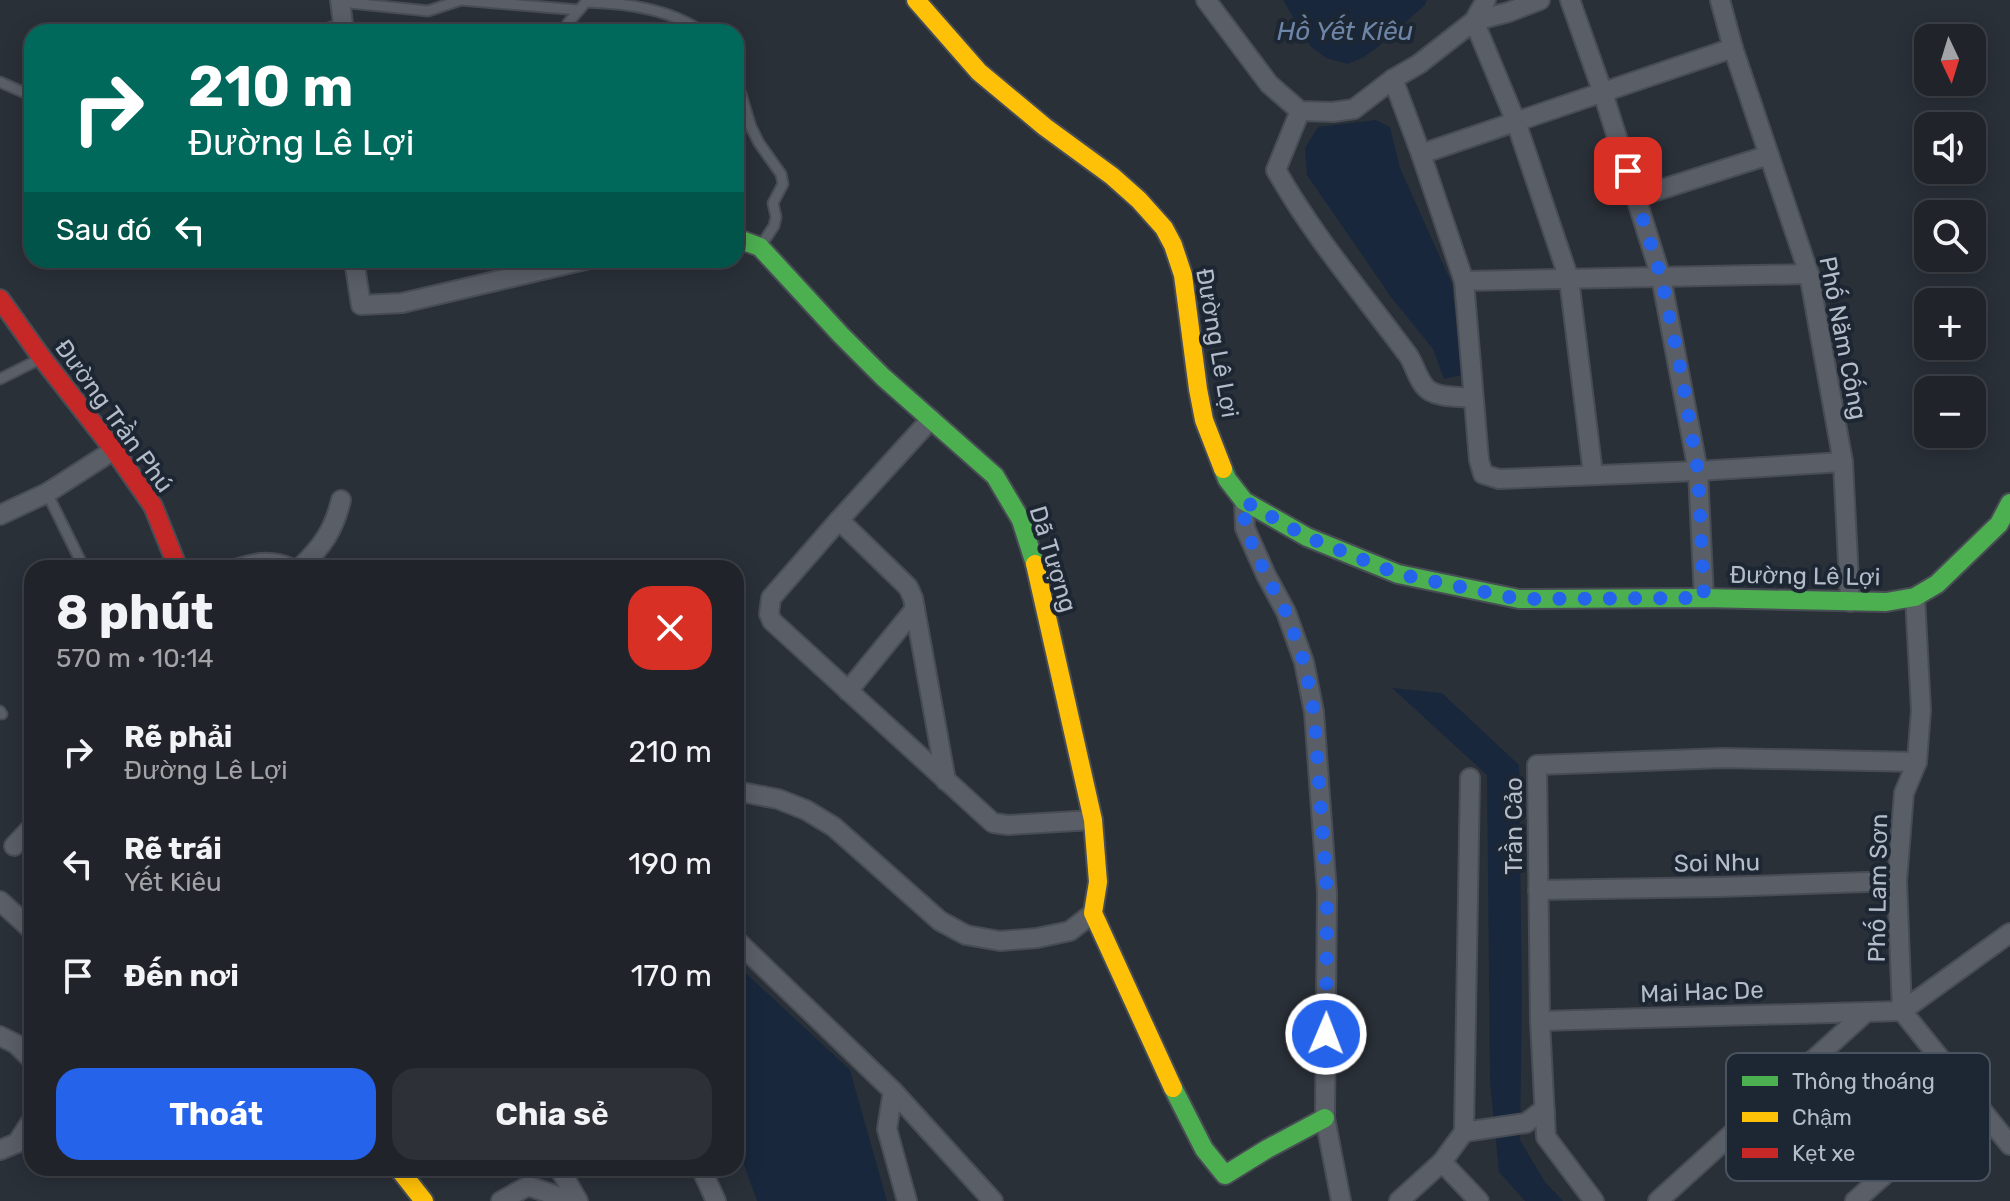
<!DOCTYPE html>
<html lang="vi">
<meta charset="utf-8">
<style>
:root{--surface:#20242a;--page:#2d3036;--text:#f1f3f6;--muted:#a2a4a8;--line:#3d4147;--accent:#2563eb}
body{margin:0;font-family:Rubik,sans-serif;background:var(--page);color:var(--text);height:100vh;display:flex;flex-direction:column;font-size:30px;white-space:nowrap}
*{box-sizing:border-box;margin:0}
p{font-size:26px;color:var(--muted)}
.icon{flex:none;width:44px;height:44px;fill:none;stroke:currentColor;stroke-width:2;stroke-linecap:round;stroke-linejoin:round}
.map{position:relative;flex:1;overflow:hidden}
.sheet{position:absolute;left:24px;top:560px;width:720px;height:616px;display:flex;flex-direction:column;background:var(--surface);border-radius:24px;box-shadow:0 4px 20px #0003,0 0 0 2px var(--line)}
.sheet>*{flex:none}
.hud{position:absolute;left:24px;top:24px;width:720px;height:244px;border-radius:24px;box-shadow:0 4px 20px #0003,0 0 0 2px var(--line);background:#00695c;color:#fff;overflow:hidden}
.needle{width:52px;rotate:176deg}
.controls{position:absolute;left:1914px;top:24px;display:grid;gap:16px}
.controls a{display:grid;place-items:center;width:72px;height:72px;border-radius:16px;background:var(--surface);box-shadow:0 4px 20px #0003,0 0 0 2px var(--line);font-size:40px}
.pin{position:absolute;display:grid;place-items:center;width:68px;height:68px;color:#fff;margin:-34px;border-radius:16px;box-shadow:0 4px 12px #0006}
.me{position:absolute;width:88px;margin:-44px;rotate:1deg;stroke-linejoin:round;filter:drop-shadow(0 0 6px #0008)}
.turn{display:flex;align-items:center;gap:28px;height:168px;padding:0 32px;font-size:36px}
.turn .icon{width:104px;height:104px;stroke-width:2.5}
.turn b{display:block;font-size:56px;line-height:68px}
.then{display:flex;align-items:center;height:76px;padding:0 32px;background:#0003;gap:16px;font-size:30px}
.round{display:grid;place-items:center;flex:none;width:84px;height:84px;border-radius:24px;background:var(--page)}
.overview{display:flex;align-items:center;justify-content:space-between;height:136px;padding:0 32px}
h1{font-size:48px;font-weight:700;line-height:60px}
.action{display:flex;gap:16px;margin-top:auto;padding:16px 32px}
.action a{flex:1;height:92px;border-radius:24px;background:var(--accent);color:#fff;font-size:32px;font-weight:700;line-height:92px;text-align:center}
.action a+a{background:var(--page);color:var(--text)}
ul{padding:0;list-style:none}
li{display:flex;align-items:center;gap:24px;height:112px;padding:0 32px}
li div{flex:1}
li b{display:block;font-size:30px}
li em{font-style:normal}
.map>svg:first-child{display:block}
.water{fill:#19273c}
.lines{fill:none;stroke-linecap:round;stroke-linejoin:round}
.lane-casing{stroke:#484c55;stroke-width:13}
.street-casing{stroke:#484c55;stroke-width:22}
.fast-casing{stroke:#484c55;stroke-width:22}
.slow-casing{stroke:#484c55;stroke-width:22}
.jam-casing{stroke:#484c55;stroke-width:22}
.lane{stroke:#5a5e66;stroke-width:9}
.street{stroke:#5a5e66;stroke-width:18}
.fast{stroke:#4caf50;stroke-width:18}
.slow{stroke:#ffc107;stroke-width:18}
.jam{stroke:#c62828;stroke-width:18}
.route{stroke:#2563eb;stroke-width:14;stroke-dasharray:0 25.2}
.labels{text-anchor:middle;stroke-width:8;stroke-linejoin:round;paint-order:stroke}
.street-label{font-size:24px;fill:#b4bcc9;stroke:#1d2633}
.water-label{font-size:26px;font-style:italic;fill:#6d86a8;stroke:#1d2633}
.key{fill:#1d2633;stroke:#4a5360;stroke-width:2}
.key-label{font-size:22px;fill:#b4bcc9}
</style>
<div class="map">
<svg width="2010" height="1201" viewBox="0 0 2010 1201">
<rect width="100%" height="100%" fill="#2a3038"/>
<g class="water">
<path d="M1283 0H1427L1425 5 1378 47 1364 57 1348 64 1326 58 1310 46Z"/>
<path d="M1376 120 1390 127 1400 168 1452 284 1462 375 1444 379 1433 349 1391 297 1307 175 1305 148 1318 127Z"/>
<path d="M1392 688 1442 693 1519 765 1522 1000 1520 1140 1545 1182 1563 1201H1525L1499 1172 1490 1083 1487 775Z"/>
<path d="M736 964 850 1070 887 1201H757L736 1142Z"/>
</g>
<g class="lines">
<g class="lane-casing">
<g id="lane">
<path d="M341 2 428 11 461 0 578 10"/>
<path d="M314 32 343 24"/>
<path d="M564 32 568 23 586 2C624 3 671 9 702 32"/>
<path d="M736 78 751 127 759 143 781 174 783 184 773 203 776 217 774 226 762 244"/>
<path d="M0 82 32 96"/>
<path d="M506 260 509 277"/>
<path d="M0 379 40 359"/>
<path d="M47 493 84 568"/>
<path d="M0 711 2 714"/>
</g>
</g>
<g class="street-casing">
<g id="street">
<path d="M340 0 344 32"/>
<path d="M1206 0 1269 84 1300 111 1333 112 1354 109 1393 79 1419 64 1474 21 1486 0"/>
<path d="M1540 0 1509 12 1474 21 1516 122 1569 279 1593 474"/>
<path d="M1570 0 1603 93 1661 277 1698 471 1704 598"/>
<path d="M1720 0 1733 48 1809 274 1843 462 1850 602"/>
<path d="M1393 79 1421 154 1464 281 1479 460 1483 474 1499 479 1698 471 1843 462"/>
<path d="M1300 111 1276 170C1313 236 1363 294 1408 355 1415 365 1419 385 1430 391 1441 398 1460 396 1472 398"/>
<path d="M1421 154 1733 48"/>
<path d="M1637 197 1769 155"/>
<path d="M354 260 361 305 402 303 585 260"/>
<path d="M1464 281 1809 274"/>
<path d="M931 419 839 520 771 598 769 614 772 621 993 823 1008 825 1093 820"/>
<path d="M1244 501 1245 528 1266 575 1286 612 1304 662 1314 712 1327 893 1325 1118 1341 1201"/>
<path d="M0 515 47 493 114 450"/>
<path d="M839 520 908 587 913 598 946 781"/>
<path d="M239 568C257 562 273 560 290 568"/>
<path d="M300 568C322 547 334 530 341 500"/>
<path d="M1915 597 1921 710 1917 762 1904 793 1897 881 1902 1011 2010 1145"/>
<path d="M848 691 915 609"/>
<path d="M736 791 778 799 806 810 834 827 940 921 966 935 1000 941 1037 938 1070 931 1093 913"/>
<path d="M14 846 32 827"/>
<path d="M1538 890 1721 887 1897 881"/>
<path d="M0 901 32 930"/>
<path d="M736 940 893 1091 993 1201"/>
<path d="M1540 1021 1902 1011 2010 933"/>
<path d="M0 1036 16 1044 32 1060"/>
<path d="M893 1091 887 1129 907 1201"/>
<path d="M1464 1132 1526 1123 1539 1113 1545 1112"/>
<path d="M0 1150 17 1143 32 1120"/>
<path d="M1442 1162 1479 1201"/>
<path d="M559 1168 578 1201"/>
<path d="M701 1168 716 1201"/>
<path d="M501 1201 528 1186 572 1201"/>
<path d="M1399 1201 1442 1162 1464 1132 1470 778"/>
<path d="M1594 1201 1546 1137 1540 1021 1537 765 1724 758 1917 762"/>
<path d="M1658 1201 1866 1012"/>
<path d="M1855 1201 1972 1097"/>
</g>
</g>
<g class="fast-casing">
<g id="fast">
<path d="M736 238 760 247 841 335 883 377 995 476 1021 520 1035 564"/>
<path d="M1223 469 1227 479 1244 501 1307 537 1398 574 1519 599 1704 598 1886 602 1915 597 1937 584 1999 524 2010 503"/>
<path d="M1173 1088 1204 1149 1225 1175 1267 1149 1325 1118"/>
</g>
</g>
<g class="slow-casing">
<g id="slow">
<path d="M916 0 979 72 1045 127 1112 176 1139 200 1164 228 1173 245 1183 275 1198 389 1204 420 1223 469"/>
<path d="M1035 564 1093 820 1098 882 1093 913 1173 1088"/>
<path d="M398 1168 424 1201"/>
</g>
</g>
<g class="jam-casing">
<path id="jam" d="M0 299 42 358 114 450 153 506 178 568"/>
</g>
<use href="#lane" class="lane"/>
<use href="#street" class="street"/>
<use href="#fast" class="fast"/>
<use href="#slow" class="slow"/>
<use href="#jam" class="jam"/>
</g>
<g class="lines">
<path class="route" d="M1326 1034 1327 893 1314 712 1304 662 1286 612 1266 575 1245 528 1244 501 1307 537 1398 574 1519 599 1704 598 1698 471 1681 372 1661 277 1628 171"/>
</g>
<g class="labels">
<g class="street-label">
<text transform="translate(1843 338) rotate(79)" y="8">Phố Năm Cống</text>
<text transform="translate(1217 343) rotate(80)" y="8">Đường Lê Lợi</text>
<text transform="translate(114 416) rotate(54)" y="8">Đường Trần Phú</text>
<text transform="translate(1053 559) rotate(73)" y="8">Dã Tượng</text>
<text transform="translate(1805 576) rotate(1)" y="8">Đường Lê Lợi</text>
<text transform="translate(1514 826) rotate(-90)" y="8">Trần Cảo</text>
<text transform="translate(1717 863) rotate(-1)" y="8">Soi Nhu</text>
<text transform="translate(1878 888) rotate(-89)" y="8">Phố Lam Sơn</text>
<text transform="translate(1702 992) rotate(-2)" y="8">Mai Hac De</text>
</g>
<g class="water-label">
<text x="1345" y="40">Hồ Yết Kiêu</text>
</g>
</g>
<rect x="1726" y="1053" width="264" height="128" rx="12" class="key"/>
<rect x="1742" y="1076" width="36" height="10" fill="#4caf50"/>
<rect x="1742" y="1112" width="36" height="10" fill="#ffc107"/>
<rect x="1742" y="1148" width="36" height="10" fill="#c62828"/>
<g class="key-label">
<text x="1792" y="1089">Thông thoáng</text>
<text x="1792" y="1125">Chậm</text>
<text x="1792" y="1161">Kẹt xe</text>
</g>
</svg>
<div class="controls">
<a><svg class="needle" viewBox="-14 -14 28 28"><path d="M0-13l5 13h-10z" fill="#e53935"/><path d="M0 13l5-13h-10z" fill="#a2a4a8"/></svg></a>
<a><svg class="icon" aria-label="sound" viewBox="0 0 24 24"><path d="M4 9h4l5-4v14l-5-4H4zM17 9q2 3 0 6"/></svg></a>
<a><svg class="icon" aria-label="search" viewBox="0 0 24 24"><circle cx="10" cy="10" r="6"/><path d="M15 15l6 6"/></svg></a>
<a>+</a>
<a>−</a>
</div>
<div class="pin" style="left:1628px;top:171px;background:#d93025"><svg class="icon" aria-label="arrive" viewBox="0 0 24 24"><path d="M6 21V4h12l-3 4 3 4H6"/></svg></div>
<svg class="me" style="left:1326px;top:1034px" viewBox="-20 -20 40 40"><circle r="17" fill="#2563eb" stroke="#fff" stroke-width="3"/><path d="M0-11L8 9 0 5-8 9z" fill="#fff"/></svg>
<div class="hud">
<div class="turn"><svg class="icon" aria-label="right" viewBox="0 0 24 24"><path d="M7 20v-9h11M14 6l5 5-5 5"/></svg><div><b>210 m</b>Đường Lê Lợi</div></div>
<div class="then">Sau đó<svg class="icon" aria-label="left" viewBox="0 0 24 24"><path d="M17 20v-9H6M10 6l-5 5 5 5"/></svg></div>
</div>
<section class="sheet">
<div class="overview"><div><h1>8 phút</h1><p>570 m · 10:14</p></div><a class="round" style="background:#d93025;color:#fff"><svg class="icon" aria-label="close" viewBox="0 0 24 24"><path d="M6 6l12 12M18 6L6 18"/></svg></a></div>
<ul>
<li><svg class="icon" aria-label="right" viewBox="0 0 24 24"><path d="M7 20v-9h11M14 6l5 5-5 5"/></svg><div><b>Rẽ phải</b><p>Đường Lê Lợi</p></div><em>210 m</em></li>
<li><svg class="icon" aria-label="left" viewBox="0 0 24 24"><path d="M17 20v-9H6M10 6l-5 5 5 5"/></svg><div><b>Rẽ trái</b><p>Yết Kiêu</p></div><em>190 m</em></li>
<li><svg class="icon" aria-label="arrive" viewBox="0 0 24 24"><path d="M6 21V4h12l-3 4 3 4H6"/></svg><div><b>Đến nơi</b></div><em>170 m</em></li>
</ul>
<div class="action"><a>Thoát</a><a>Chia sẻ</a></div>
</section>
</div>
